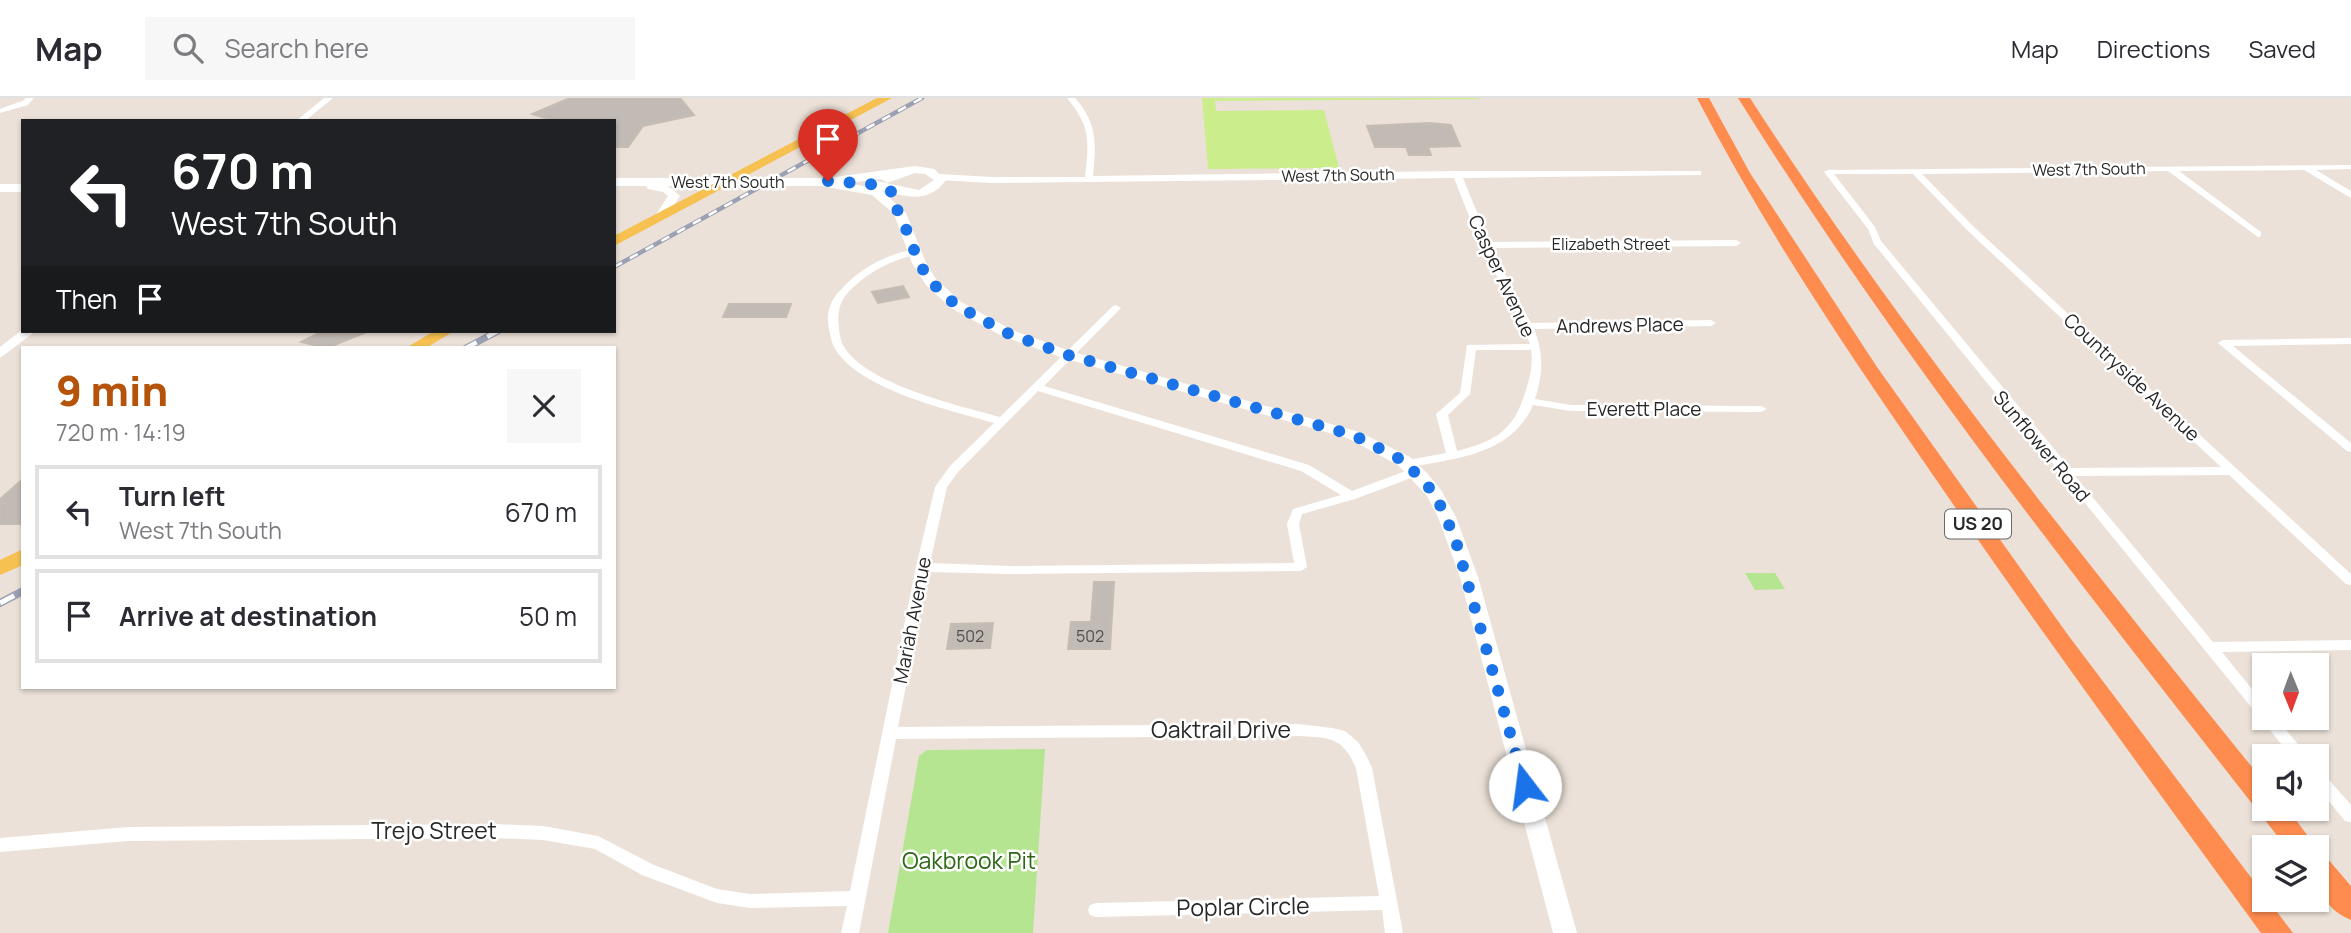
<!DOCTYPE html>
<meta charset="utf-8">
<style>
:root{--surface:#fff;--page:#f7f7f7;--text:#2b2b33;--muted:#7c7c81;--line:#e1e1e2;--accent:#b45309}
body{margin:0;font-family:Manrope,sans-serif;background:var(--page);color:var(--text);height:100vh;display:flex;flex-direction:column;font-size:26px;white-space:nowrap}
*{box-sizing:border-box;margin:0}
p{font-size:23px;color:var(--muted)}
.icon{flex:none;width:38px;height:38px;fill:none;stroke:currentColor;stroke-width:2;stroke-linecap:round;stroke-linejoin:round}
.map{position:relative;flex:1;overflow:hidden}
.drawer{position:absolute;left:21px;top:248px;width:595px;height:343px;display:flex;flex-direction:column;background:var(--surface);border-radius:0px;box-shadow:0 2px 5px #0004}
.drawer>*{flex:none}
.guide{position:absolute;left:21px;top:21px;width:595px;height:214px;border-radius:0px;box-shadow:0 2px 5px #0004;background:#202124;color:#fff;overflow:hidden}
.needle{width:46px;rotate:179deg}
.fabs{position:absolute;left:2252px;top:555px;display:grid;gap:14px}
.fabs a{display:grid;place-items:center;width:77px;height:77px;border-radius:0px;background:var(--surface);box-shadow:0 2px 5px #0004;font-size:35px}
.pin{position:absolute;display:grid;place-items:center;width:60px;height:60px;color:#fff;margin:-72px -30px;border-radius:50% 50% 50% 0;rotate:-45deg;box-shadow:0 0 7px #0007}
.pin .icon{rotate:45deg}
.me{position:absolute;width:77px;margin:-38px;rotate:345deg;stroke-linejoin:round;filter:drop-shadow(0 0 5px #0008)}
.turn{display:flex;align-items:center;gap:24px;height:147px;padding:0 35px;font-size:32px}
.turn .icon{width:91px;height:91px;stroke-width:2.5}
.turn b{display:block;font-size:49px;line-height:60px}
.then{display:flex;align-items:center;height:66px;padding:0 35px;background:#0003;gap:14px;font-size:26px}
.round{display:grid;place-items:center;flex:none;width:74px;height:74px;border-radius:0px;background:var(--page)}
.headline{display:flex;align-items:center;justify-content:space-between;height:119px;padding:0 35px}
h1{font-size:42px;font-weight:800;line-height:52px;color:var(--accent)}
ul{padding:0;list-style:none}
li{display:flex;align-items:center;gap:21px;height:94px;margin:0 14px 10px;padding:0 21px;border:4px solid var(--line);border-radius:0px}
li div{flex:1}
li b{display:block;font-size:26px}
li em{font-style:normal}
header{display:flex;align-items:center;gap:42px;box-sizing:border-box;height:98px;padding:0 35px;background:var(--surface);border-bottom:2px solid var(--line)}
header strong{font-size:33px}
nav{display:flex;gap:38px;margin-inline-start:auto;font-size:24px}
.search{width:490px;height:63px;background:var(--page);display:flex;align-items:center;gap:18px;box-sizing:border-box;padding:0 24px;border-radius:0px;color:var(--muted);font-size:26px}
.map>svg:first-child{display:block}
.green{fill:#b5e591}
.pitch{fill:#cced8c}
.building{fill:#c2bbb5;stroke:#c6bdb2;stroke-width:2}
.lines{fill:none;stroke-linecap:round;stroke-linejoin:round}
.street{fill:#fff;fill-rule:evenodd}
.secondary{fill:#fff;fill-rule:evenodd}
.primary{fill:#f6c151;fill-rule:evenodd}
.highway{fill:#ff8c4f;fill-rule:evenodd}
.rail-far2-casing{stroke:#9ba0b3;stroke-width:4.5}
.rail-far1-casing{stroke:#9ba0b3;stroke-width:7}
.rail-casing{stroke:#9ba0b3;stroke-width:8}
.rail-far2{stroke:#fff;stroke-width:2.5;stroke-dasharray:9;stroke-linecap:butt}
.rail-far1{stroke:#fff;stroke-width:4.5;stroke-dasharray:12;stroke-linecap:butt}
.rail{stroke:#fff;stroke-width:5;stroke-dasharray:16;stroke-linecap:butt}
.route{stroke:#1a73e8;stroke-width:12;stroke-dasharray:0 21.6}
.labels{text-anchor:middle;stroke-width:5;stroke-linejoin:round;paint-order:stroke}
.far-street-label{font-size:16px;fill:#272727;stroke:#fff}
.number-label{font-size:16px;fill:#4e4c4a}
.shield{fill:#fff;stroke:#686868;stroke-width:2}
.shield-label{font-size:18px;font-weight:bold;fill:#272727}
.street-label{font-size:19px;fill:#272727;stroke:#fff}
.near-street-label{font-size:23px;fill:#272727;stroke:#fff}
.near-park-label{font-size:23px;fill:#2d6616;stroke:#fff}
</style>
<header>
<strong>Map</strong>
<div class="search"><svg class="icon" aria-label="search" viewBox="0 0 24 24"><circle cx="10" cy="10" r="6"/><path d="M15 15l6 6"/></svg>Search here</div>
<nav><a>Map</a><a>Directions</a><a>Saved</a></nav>
</header>
<div class="map">
<svg width="2351" height="835" viewBox="0 0 2351 835">
<rect width="100%" height="100%" fill="#ebe1d8"/>
<g class="green">
<path d="M1745 475H1775L1785 491 1755 492Z"/>
<path d="M1045 651 1033 835H888L919 658 927 652Z"/>
</g>
<path class="pitch" d="M1202 0H1479L1480 1 1215 3 1216 13 1324 12 1339 70 1208 71Z"/>
<g class="building">
<path d="M570 0H680L694 17 643 28 628 49H614V23H556L532 16Z"/>
<path d="M1429 25 1451 27 1460 48 1428 49 1431 57H1409L1406 49H1375L1367 28Z"/>
<path d="M903 188 909 199 878 205 872 194Z"/>
<path d="M729 206H791L786 219H723Z"/>
<path d="M323 233H369L327 250 301 244Z"/>
<path d="M23 381V426H0V401Z"/>
<path d="M1094 484H1114L1110 551H1068L1071 524H1091Z"/>
<path d="M993 525 990 550 947 551 951 526Z"/>
</g>
<g class="lines">
<g class="street">
<path d="M26 0H34L28 7 0 15V11L22 3Z"/>
<path d="M324 0H333L305 23H296Z"/>
<path d="M1067 0H1075C1098 26 1096 46 1093 78L1457 73H1701V77H1698L1463 80 1489 144 1736 142 1741 145 1736 148 1491 150 1531 225 1711 222 1716 225 1711 228 1534 231C1544 256 1543 276 1535 301L1571 307 1761 308 1767 311 1761 314 1571 313 1533 307C1511 358 1455 360 1407 370L1403 369 1401 366 1403 363 1446 355 1436 316 1460 295 1467 247 1530 246 1519 219 1482 151 1454 80 992 85 939 82 935 79 939 76 992 79H1085C1089 43 1091 29 1067 0ZM1476 252H1531C1534 269 1528 286 1523 301 1511 335 1492 344 1457 353L1448 317 1470 296Z"/>
<path d="M2351 67V71L2316 72 2351 93V100L2304 72 2179 73 2261 134V138L2258 139 2168 73 1922 76 1974 129 2351 476V487L2346 486 2229 377 2075 378 2213 544 2351 542V552L2222 554 2264 606V620H2276L2308 658H2291L1874 146 1868 131 1824 74 1828 72ZM1834 76H1913L1968 133 2221 369 2070 370 1881 143 1875 129Z"/>
<path d="M915 151 918 152V156C889 163 865 175 845 198 839 206 837 219 839 229 839 234 840 240 842 245 860 285 960 308 1000 319L1113 208 1116 207 1121 210 1119 212 1044 288 1309 367 1352 393 1411 371 1415 370 1421 374 1419 377 1355 401 1302 416 1299 426 1307 469 1301 473 1010 476 928 474 898 629 1298 626 1332 630 1345 633 1358 644 1366 657 1372 670 1403 835H1385L1382 812 1096 819 1090 817 1088 812 1090 807 1096 805 1379 798 1356 670C1342 638 1330 640 1298 638L896 641 859 835H841L847 808 750 810 717 805 642 777 595 751 543 742 494 740 128 743 0 754V740L128 729 494 726 543 728 598 738 654 767 717 791 750 796 850 793 916 469 935 389 950 368 994 325C950 312 854 291 833 247 831 242 830 236 829 231 826 219 829 205 837 196 858 171 884 157 915 151ZM1038 293 1301 373 1341 397 1293 411 1287 426 1294 465 1010 468 930 465 947 389 958 374Z"/>
<path d="M2351 240V246L2233 248 2351 345V354L2347 353 2218 245 2223 242Z"/>
<path d="M2317 672 2322 674 2351 707V724L2345 723 2317 689Z"/>
</g>
<g class="secondary">
<path d="M915 68 934 71 946 82C929 106 906 99 881 92L906 115 926 165 936 181 961 204 1012 232 1073 254 1359 334 1410 359 1427 375 1441 392 1456 419 1478 479 1577 835H1553L1460 479 1438 419 1427 398 1398 367 1347 340 1063 260 1002 238 951 210 926 187 912 165 894 116 872 97 821 88H668L680 98 665 121 661 122 655 118 668 98 663 94 648 91 646 88H614V80H828ZM915 75 925 76 934 82 919 92 876 83 872 84V90L848 85 881 81 887 85Z"/>
<rect x="0" y="86" width="23" height="8"/>
<path d="M23 231 36 233 0 260V249Z"/>
</g>
<g class="primary">
<path d="M877 0H892L614 148V138Z"/>
<path d="M434 233H454L426 250H406Z"/>
<path d="M23 451V467L0 477V462Z"/>
</g>
<g class="highway">
<path d="M1697 0H1709L1750 75 1877 269 2068 537 2293 835H2261C2151 684 2041 534 1935 380 1850 257 1766 133 1697 0Z"/>
<path d="M1738 0H1750C1906 241 2085 462 2264 684V710H2287L2316 749H2286C2096 506 1902 263 1738 0Z"/>
<path d="M2317 756 2327 760 2351 788V822C2320 810 2317 784 2317 756Z"/>
</g>
<g class="rail-far2-casing">
<path id="rail-far2" d="M614 169 922 0"/>
</g>
<g class="rail-far1-casing">
<path id="rail-far1" d="M466 250 498 233"/>
</g>
<g class="rail-casing">
<path id="rail" d="M0 505 23 493"/>
</g>
<use href="#rail-far2" class="rail-far2"/>
<use href="#rail-far1" class="rail-far1"/>
<use href="#rail" class="rail"/>
</g>
<g class="lines">
<path class="route" d="M828 83 870 86 891 93 890 104 900 115 919 165 931 184 956 207 1007 235 1068 257 1353 337 1404 363 1435 396 1455 440 1525 688"/>
</g>
<g class="labels">
<g class="far-street-label">
<text transform="translate(2089 71) rotate(-1)" y="6">West 7th South</text>
<text transform="translate(1338 77) rotate(-1)" y="6">West 7th South</text>
<text x="728" y="90">West 7th South</text>
<text x="1611" y="152">Elizabeth Street</text>
</g>
<g class="number-label">
<text x="970" y="544">502</text>
<text x="1090" y="544">502</text>
</g>
<rect class="shield" x="1945" y="411.5" width="66" height="29" rx="5"/>
<g class="shield-label">
<text x="1978" y="432">US 20</text>
</g>
<g class="street-label">
<text transform="translate(1502 178) rotate(65)" y="7">Casper Avenue</text>
<text transform="translate(1620 227) rotate(-1)" y="7">Andrews Place</text>
<text transform="translate(2132 279) rotate(43)" y="7">Countryside Avenue</text>
<text x="1644" y="318">Everett Place</text>
<text transform="translate(2042 348) rotate(50)" y="7">Sunflower Road</text>
<text transform="translate(912 522) rotate(-79)" y="7">Mariah Avenue</text>
</g>
<g class="near-street-label">
<text x="1221" y="640">Oaktrail Drive</text>
<text x="434" y="741">Trejo Street</text>
<text transform="translate(1243 809) rotate(-1)" y="8">Poplar Circle</text>
</g>
<g class="near-park-label">
<text x="969" y="771">Oakbrook Pit</text>
</g>
</g>
</svg>
<div class="fabs">
<a><svg class="needle" viewBox="-14 -14 28 28"><path d="M0-13l5 13h-10z" fill="#e53935"/><path d="M0 13l5-13h-10z" fill="#7c7c81"/></svg></a>
<a><svg class="icon" aria-label="sound" viewBox="0 0 24 24"><path d="M4 9h4l5-4v14l-5-4H4zM17 9q2 3 0 6"/></svg></a>
<a><svg class="icon" aria-label="layers" viewBox="0 0 24 24"><path d="M12 4l9 5-9 5-9-5zM3 14l9 5 9-5"/></svg></a>
</div>
<div class="pin" style="left:828px;top:83px;background:#d93025"><svg class="icon" aria-label="arrive" viewBox="0 0 24 24"><path d="M6 21V4h12l-3 4 3 4H6"/></svg></div>
<svg class="me" style="left:1525px;top:688px" viewBox="-20 -20 40 40"><circle r="19" fill="#fff"/><path d="M0-13L10 11 0 6-10 11z" fill="#1a73e8"/></svg>
<div class="guide">
<div class="turn"><svg class="icon" aria-label="left" viewBox="0 0 24 24"><path d="M17 20v-9H6M10 6l-5 5 5 5"/></svg><div><b>670 m</b>West 7th South</div></div>
<div class="then">Then<svg class="icon" aria-label="arrive" viewBox="0 0 24 24"><path d="M6 21V4h12l-3 4 3 4H6"/></svg></div>
</div>
<section class="drawer">
<div class="headline"><div><h1>9 min</h1><p>720 m · 14:19</p></div><a class="round"><svg class="icon" aria-label="close" viewBox="0 0 24 24"><path d="M6 6l12 12M18 6L6 18"/></svg></a></div>
<ul>
<li><svg class="icon" aria-label="left" viewBox="0 0 24 24"><path d="M17 20v-9H6M10 6l-5 5 5 5"/></svg><div><b>Turn left</b><p>West 7th South</p></div><em>670 m</em></li>
<li><svg class="icon" aria-label="arrive" viewBox="0 0 24 24"><path d="M6 21V4h12l-3 4 3 4H6"/></svg><div><b>Arrive at destination</b></div><em>50 m</em></li>
</ul>
</section>
</div>
